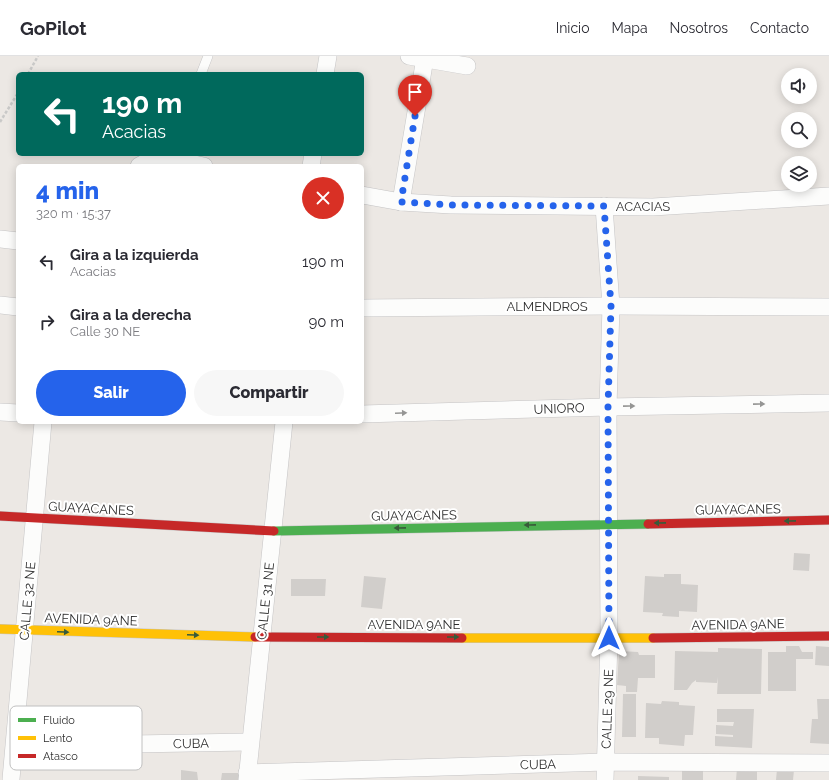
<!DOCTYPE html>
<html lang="es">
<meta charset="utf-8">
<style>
:root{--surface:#fff;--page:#f7f7f7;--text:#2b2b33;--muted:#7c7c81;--line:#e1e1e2;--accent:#2563eb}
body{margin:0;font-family:Raleway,sans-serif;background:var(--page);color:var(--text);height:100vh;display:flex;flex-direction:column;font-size:15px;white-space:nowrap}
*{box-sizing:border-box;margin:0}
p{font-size:13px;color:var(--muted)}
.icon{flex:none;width:22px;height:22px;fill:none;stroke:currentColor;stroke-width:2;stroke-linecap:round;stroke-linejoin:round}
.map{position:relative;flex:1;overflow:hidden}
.sheet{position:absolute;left:16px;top:108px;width:348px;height:260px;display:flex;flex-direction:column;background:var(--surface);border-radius:6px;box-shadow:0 2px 10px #0003}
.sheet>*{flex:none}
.hud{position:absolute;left:16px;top:16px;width:348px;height:84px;border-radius:6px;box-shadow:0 2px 10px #0003;background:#00695c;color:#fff;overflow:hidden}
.buttons{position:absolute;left:781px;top:12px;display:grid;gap:8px}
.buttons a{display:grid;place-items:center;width:36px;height:36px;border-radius:50%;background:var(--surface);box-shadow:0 2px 10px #0003;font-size:20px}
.pin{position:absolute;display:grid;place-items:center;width:34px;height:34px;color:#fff;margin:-41px -17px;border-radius:50% 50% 50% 0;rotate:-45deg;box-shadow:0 0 4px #0007}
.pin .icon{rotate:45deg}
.me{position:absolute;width:44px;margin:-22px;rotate:0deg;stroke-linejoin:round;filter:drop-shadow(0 0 3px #0008)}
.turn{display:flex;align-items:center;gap:14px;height:84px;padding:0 20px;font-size:18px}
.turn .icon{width:52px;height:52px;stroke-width:2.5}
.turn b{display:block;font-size:28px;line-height:34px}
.round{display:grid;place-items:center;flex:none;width:42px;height:42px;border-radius:21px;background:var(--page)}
.summary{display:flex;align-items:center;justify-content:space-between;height:68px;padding:0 20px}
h1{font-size:24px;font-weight:800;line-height:30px;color:var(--accent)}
.cta{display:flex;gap:8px;margin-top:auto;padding:8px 20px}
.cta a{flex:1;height:46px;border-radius:24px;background:var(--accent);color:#fff;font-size:16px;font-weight:800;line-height:46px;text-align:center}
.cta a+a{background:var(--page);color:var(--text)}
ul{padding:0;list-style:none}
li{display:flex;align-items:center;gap:12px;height:60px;padding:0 20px}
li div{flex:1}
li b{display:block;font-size:15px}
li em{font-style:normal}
header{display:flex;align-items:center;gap:24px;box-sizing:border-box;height:56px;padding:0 20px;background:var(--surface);border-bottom:1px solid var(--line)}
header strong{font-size:19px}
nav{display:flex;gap:22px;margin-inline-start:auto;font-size:14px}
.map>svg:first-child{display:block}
.building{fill:#d1cecb}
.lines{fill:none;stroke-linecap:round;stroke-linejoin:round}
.lane-casing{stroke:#c5c4c5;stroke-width:10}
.street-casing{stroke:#c5c4c5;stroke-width:18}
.fast-casing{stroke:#c5c4c5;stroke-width:10}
.slow-casing{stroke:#c5c4c5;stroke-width:10}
.jam-casing{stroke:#c5c4c5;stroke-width:10}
.path{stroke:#c9c9c8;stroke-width:2.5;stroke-dasharray:3 2;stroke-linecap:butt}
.lane{stroke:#fcfcfb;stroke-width:9}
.street{stroke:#fcfcfb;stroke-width:17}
.fast{stroke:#4caf50;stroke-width:9}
.slow{stroke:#ffc107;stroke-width:9}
.jam{stroke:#c62828;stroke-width:9}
.oneway{fill:#959594}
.oneway2{fill:#385b3a}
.route{stroke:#2563eb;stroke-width:7;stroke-dasharray:0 12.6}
.labels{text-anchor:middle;stroke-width:4;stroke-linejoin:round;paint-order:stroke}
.street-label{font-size:13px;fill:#2e2e2e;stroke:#fff}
.key{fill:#fff;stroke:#c0c0c0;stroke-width:1}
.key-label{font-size:11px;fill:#2e2e2e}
</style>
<header>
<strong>GoPilot</strong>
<nav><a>Inicio</a><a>Mapa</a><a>Nosotros</a><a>Contacto</a></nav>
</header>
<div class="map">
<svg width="829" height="724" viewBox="0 0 829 724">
<rect width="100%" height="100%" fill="#ece8e4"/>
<g class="building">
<path d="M794 497 810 498 809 515 793 514Z"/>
<path d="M664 518H681V528L698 529 697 556 679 555V561L662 560 663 557 643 556 645 520 664 521Z"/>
<path d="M364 520 386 522 382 553 361 551Z"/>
<path d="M291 523H326L325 540H291Z"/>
<path d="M786 590H799L802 596H813V603H796V635H768V596H786Z"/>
<path d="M816 590 829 591V610L815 609Z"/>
<path d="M718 592 762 593 761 638H717L718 621 717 627 696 626V624L692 627 687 634H674L675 595 718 596Z"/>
<path d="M619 595 638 596 639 599H655V622H638L637 636H626V630L617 629Z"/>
<path d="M623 638H636V681H622Z"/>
<path d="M817 643H829V663H821H829V688L810 687 812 663H818Z"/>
<path d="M662 645 679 646V649L695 650 693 679H685L684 690 659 688V682H645L646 647 661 648Z"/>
<path d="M717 653H754L752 692 715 690V680L733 681V679L716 678V669L733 670 734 666H717Z"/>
<path d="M737 712 757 713V724H736Z"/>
<path d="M682 713 703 714V724H682Z"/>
<path d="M777 713 794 714 793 724H776Z"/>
<path d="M181 714 197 716 198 724H181Z"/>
<path d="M222 717H246L245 724H221Z"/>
<path d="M638 720 669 721V724H638Z"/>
</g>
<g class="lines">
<g class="lane-casing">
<path id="lane" d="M201 18 208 0"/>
</g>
<g class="street-casing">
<g id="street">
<path d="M409 0 467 10"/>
<path d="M325 18 328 0"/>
<path d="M139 110C158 97 184 106 204 110"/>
<path d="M311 110 313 98"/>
<path d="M362 139 401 146 451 149 653 151 829 140"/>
<path d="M401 146 425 2"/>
<path d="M604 150 611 250 608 351 609 582 605 724"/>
<path d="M0 183 18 185"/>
<path d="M0 249 18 251"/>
<path d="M362 252 611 250 829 251"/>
<path d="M0 356 18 357"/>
<path d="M362 358 608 351 829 347"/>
<path d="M133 688 249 686"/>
<path d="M247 717 606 706 829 707"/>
<path d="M11 723 43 366"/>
<path d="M247 724 284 366"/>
</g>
</g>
<g class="fast-casing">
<path id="fast" d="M274 475 648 468"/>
</g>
<g class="slow-casing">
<g id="slow">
<path d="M0 573 255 581"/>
<path d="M462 582H653"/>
</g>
</g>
<g class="jam-casing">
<g id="jam">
<path d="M0 460 274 475"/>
<path d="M648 468 829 464"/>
<path d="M255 581 462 582"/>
<path d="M653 582 829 580"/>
</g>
</g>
<g class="path">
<path d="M28 18 38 0"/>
<path d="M0 66 18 37"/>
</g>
<use href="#lane" class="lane"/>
<use href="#street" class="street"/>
<use href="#fast" class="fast"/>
<use href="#slow" class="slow"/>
<use href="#jam" class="jam"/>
</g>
<defs><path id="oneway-solid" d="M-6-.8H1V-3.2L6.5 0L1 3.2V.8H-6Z"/></defs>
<g class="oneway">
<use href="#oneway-solid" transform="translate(759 348) rotate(-1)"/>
<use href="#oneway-solid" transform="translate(629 350) rotate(-1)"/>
<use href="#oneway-solid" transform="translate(401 357) rotate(-2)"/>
</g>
<g class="oneway2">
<use href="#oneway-solid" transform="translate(790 465) rotate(179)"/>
<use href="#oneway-solid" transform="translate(660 467) rotate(179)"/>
<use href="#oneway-solid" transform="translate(530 469) rotate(179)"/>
<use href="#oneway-solid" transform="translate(400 472) rotate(179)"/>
<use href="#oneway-solid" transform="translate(63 576) rotate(2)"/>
<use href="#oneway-solid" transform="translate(193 579) rotate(2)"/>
<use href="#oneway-solid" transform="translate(323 581)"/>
<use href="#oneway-solid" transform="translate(453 581)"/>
</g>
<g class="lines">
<path class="route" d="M415 60 401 146 451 149 604 150 611 250 608 351 609 582"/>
</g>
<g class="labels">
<g class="street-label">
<text x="643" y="155">ACACIAS</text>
<text x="547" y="255">ALMENDROS</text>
<text transform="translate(559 352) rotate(-2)" y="5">UNIORO</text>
<text transform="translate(91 452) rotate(3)" y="5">GUAYACANES</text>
<text transform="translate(738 453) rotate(-1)" y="5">GUAYACANES</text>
<text transform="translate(414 459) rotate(-1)" y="5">GUAYACANES</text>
<text transform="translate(27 545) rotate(-85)" y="5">CALLE 32 NE</text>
<text transform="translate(265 545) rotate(-84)" y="5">CALLE 31 NE</text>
<text transform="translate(91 563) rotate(2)" y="5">AVENIDA 9ANE</text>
<text x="414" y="573">AVENIDA 9ANE</text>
<text transform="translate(738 568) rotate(-1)" y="5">AVENIDA 9ANE</text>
<text transform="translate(607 653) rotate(-88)" y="5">CALLE 29 NE</text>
<text transform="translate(191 687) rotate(-1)" y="5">CUBA</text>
<text transform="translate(538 708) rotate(-1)" y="5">CUBA</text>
</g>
</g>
<rect x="10" y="650" width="132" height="64" rx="6" class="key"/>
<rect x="18" y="662" width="18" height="4" fill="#4caf50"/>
<rect x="18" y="680" width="18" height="4" fill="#ffc107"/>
<rect x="18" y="698" width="18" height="4" fill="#c62828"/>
<g class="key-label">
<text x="43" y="668">Fluido</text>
<text x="43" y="686">Lento</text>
<text x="43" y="704">Atasco</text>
</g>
</svg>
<div class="buttons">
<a><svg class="icon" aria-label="sound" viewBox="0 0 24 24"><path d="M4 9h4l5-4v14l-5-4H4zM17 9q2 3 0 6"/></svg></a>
<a><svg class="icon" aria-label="search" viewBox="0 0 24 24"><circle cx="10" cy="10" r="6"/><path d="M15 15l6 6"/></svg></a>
<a><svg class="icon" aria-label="layers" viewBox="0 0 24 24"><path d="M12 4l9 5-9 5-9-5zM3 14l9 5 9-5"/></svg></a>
</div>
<div class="pin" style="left:415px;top:60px;background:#d93025"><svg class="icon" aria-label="arrive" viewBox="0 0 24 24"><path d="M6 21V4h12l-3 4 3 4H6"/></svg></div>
<svg class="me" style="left:609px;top:582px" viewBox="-20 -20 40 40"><path d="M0-17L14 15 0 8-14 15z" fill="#2563eb" stroke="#fff" stroke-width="4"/></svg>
<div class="hud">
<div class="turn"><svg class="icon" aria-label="left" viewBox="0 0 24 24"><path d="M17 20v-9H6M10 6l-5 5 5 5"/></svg><div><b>190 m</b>Acacias</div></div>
</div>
<section class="sheet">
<div class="summary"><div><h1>4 min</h1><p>320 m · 15:37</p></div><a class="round" style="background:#d93025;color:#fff"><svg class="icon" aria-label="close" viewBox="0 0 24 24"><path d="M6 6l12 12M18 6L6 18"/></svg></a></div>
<ul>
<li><svg class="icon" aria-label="left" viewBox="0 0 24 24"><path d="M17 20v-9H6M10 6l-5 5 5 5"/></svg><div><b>Gira a la izquierda</b><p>Acacias</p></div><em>190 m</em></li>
<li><svg class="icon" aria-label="right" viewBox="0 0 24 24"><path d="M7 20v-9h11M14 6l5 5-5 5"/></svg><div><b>Gira a la derecha</b><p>Calle 30 NE</p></div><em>90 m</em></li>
</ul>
<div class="cta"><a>Salir</a><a>Compartir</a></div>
</section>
</div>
